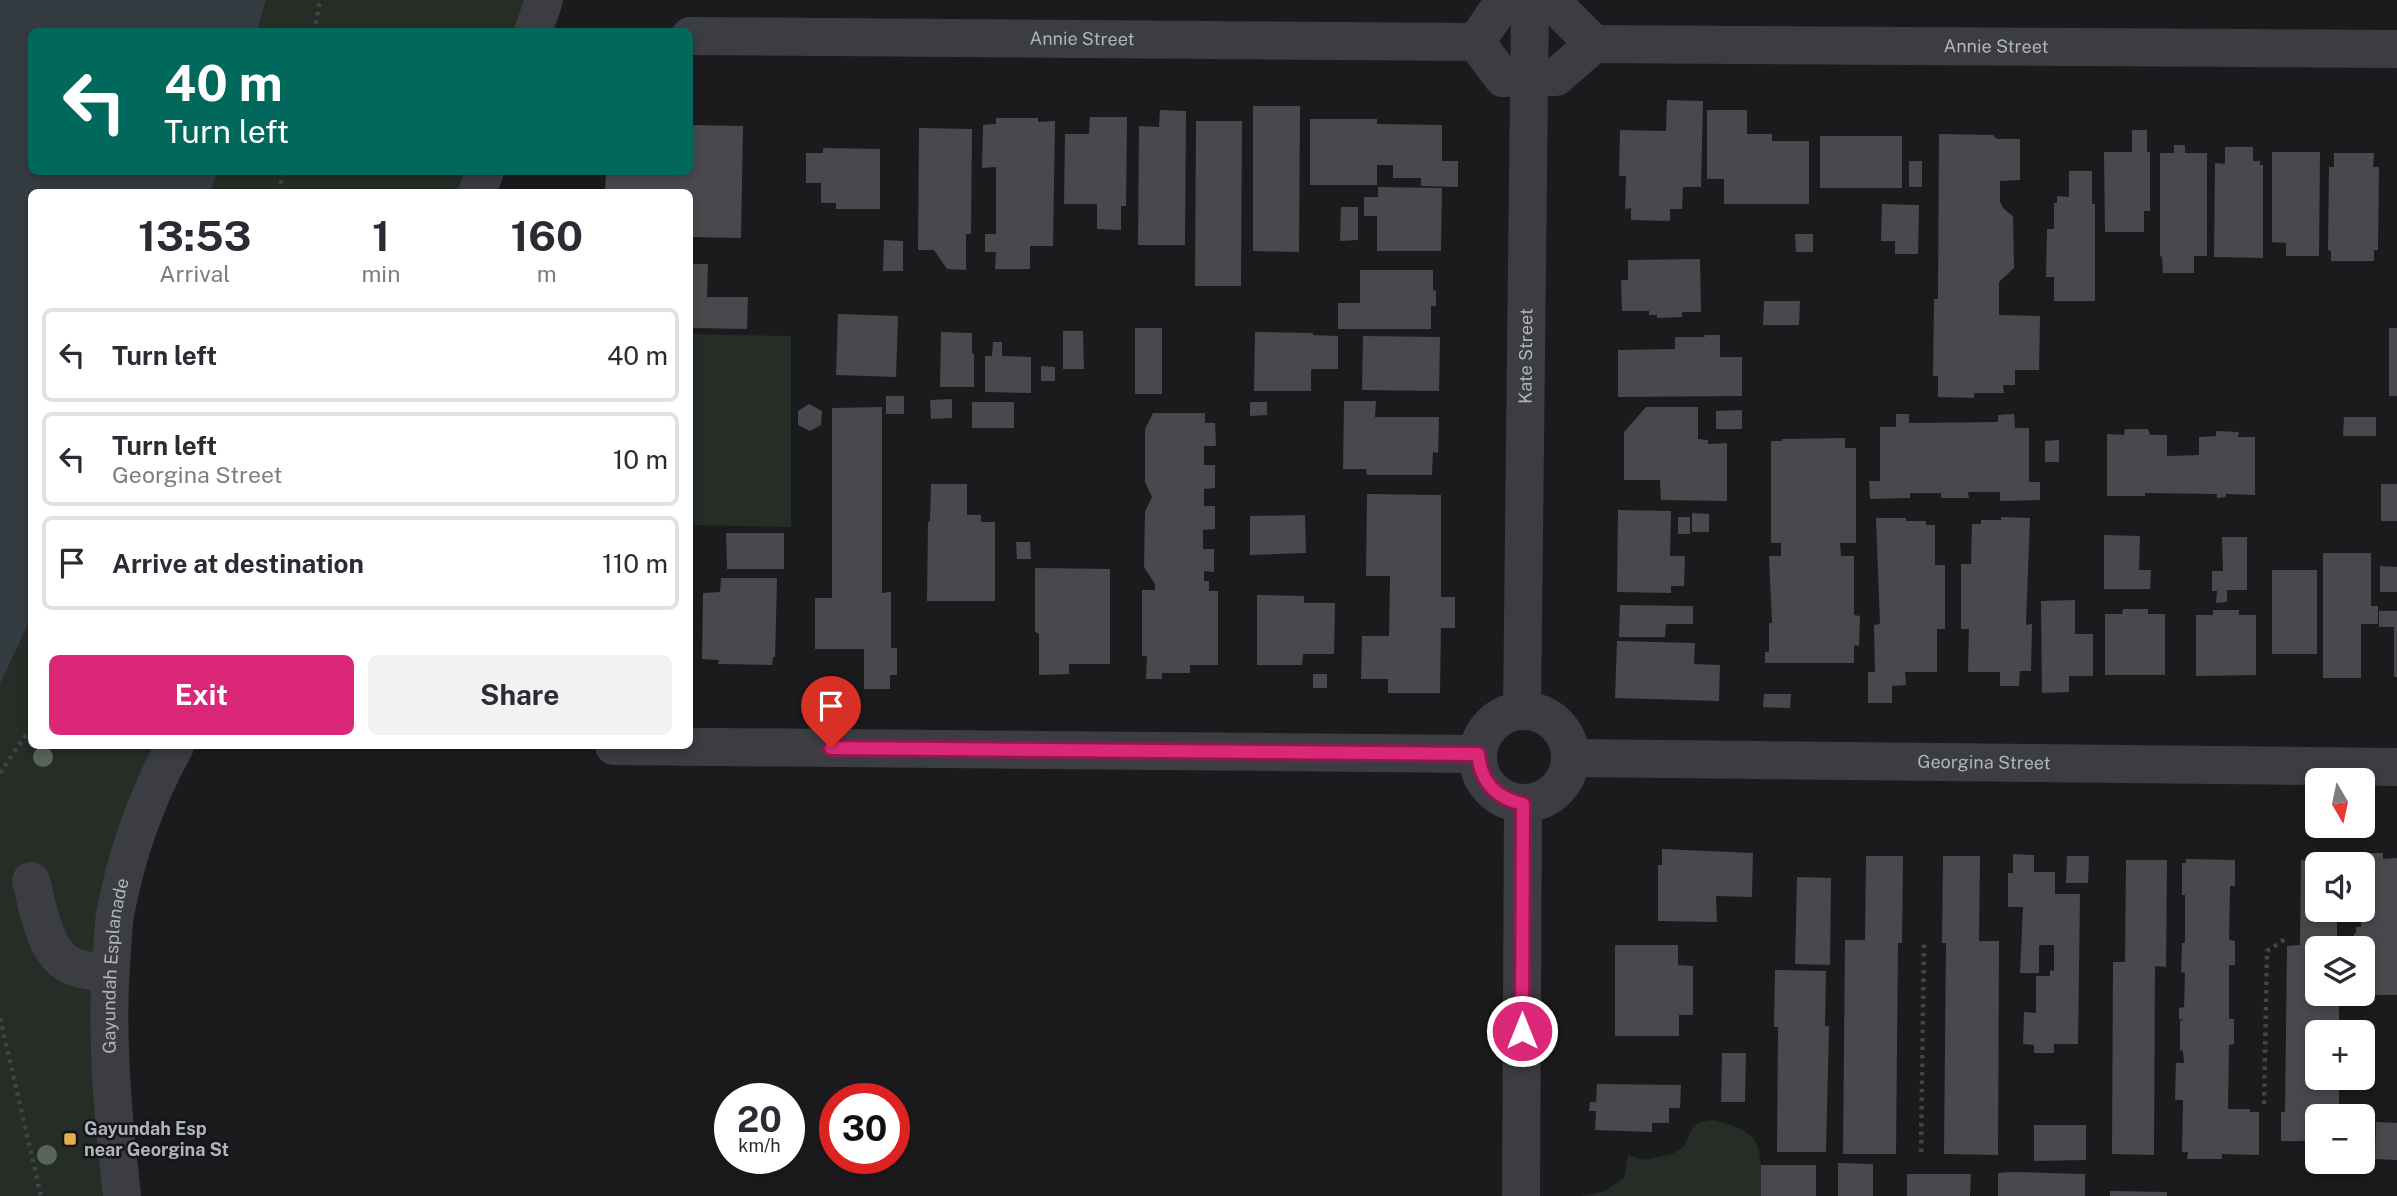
<!DOCTYPE html>
<meta charset="utf-8">
<style>
:root{--surface:#fff;--page:#f2f2f3;--text:#2b2b33;--muted:#7c7c81;--line:#e1e1e2;--accent:#db2777}
body{margin:0;font-family:"Public Sans",sans-serif;background:var(--page);color:var(--text);height:100vh;display:flex;flex-direction:column;font-size:26px;white-space:nowrap}
*{box-sizing:border-box;margin:0}
p{font-size:23px;color:var(--muted)}
.icon{flex:none;width:38px;height:38px;fill:none;stroke:currentColor;stroke-width:2;stroke-linecap:round;stroke-linejoin:round}
.map{position:relative;flex:1;overflow:hidden}
.details{position:absolute;left:28px;top:189px;width:665px;height:560px;display:flex;flex-direction:column;background:var(--surface);border-radius:10px;box-shadow:0 4px 10px #0003}
.details>*{flex:none}
.guide{position:absolute;left:28px;top:28px;width:665px;height:147px;border-radius:10px;box-shadow:0 4px 10px #0003;background:#00695c;color:#fff;overflow:hidden}
.needle{width:46px;rotate:171deg}
.tools{position:absolute;left:2305px;top:768px;display:grid;gap:14px}
.tools a{display:grid;place-items:center;width:70px;height:70px;border-radius:10px;background:var(--surface);box-shadow:0 4px 10px #0003;font-size:35px}
.speed{position:absolute;left:714px;top:1083px;display:flex;gap:14px;font-size:35px;font-weight:700;text-align:center}
.speed>*{display:grid;place-content:center;width:91px;height:91px;border-radius:50%;background:var(--surface);box-shadow:0 4px 10px #0003;line-height:1}
.speed small{font-size:18px;font-weight:400}
.speed .limit{border:10px solid #d22;background:#fff;color:#111}
.pin{position:absolute;display:grid;place-items:center;width:60px;height:60px;color:#fff;margin:-72px -30px;border-radius:50% 50% 50% 0;rotate:-45deg;box-shadow:0 0 7px #0007}
.pin .icon{rotate:45deg}
.me{position:absolute;width:77px;margin:-38px;rotate:0deg;stroke-linejoin:round;filter:drop-shadow(0 0 5px #0008)}
.turn{display:flex;align-items:center;gap:24px;height:147px;padding:0 21px;font-size:32px}
.turn .icon{width:91px;height:91px;stroke-width:2.5}
.turn b{display:block;font-size:49px;line-height:60px}
.eta{display:flex;justify-content:space-evenly;align-items:center;height:119px;text-align:center}
.eta b{font-size:42px;font-weight:700;line-height:49px}
.button{display:flex;gap:14px;margin-top:auto;padding:14px 21px}
.button a{flex:1;height:80px;border-radius:10px;background:var(--accent);color:#fff;font-size:28px;font-weight:700;line-height:80px;text-align:center}
.button a+a{background:var(--page);color:var(--text)}
ul{padding:0;list-style:none}
li{display:flex;align-items:center;gap:21px;height:94px;margin:0 14px 10px;padding:0 7px;border:4px solid var(--line);border-radius:10px}
li div{flex:1}
li b{display:block;font-size:26px}
li em{font-style:normal}
.map>svg:first-child{display:block}
.green{fill:#252d26}
.water{fill:#343c42}
.building{fill:#48494d}
.lines{fill:none;stroke-linecap:round;stroke-linejoin:round}
.path{stroke:#424449;stroke-width:4.5;stroke-dasharray:3.5 5;stroke-linecap:butt}
.minor{stroke:#3c3d42;stroke-width:38}
.tree{fill:#576658}
.route-casing{stroke:#8e194d;stroke-width:18}
.route{stroke:#db2777;stroke-width:12}
.poi-dot{fill:#e4af4c;stroke:#161618;stroke-width:2.5}
.labels{text-anchor:middle;stroke-width:5;stroke-linejoin:round;paint-order:stroke}
.street-label{font-size:18px;fill:#afb3bb;stroke:#161618}
.poi-label{font-size:18px;font-weight:bold;fill:#afb3bb;stroke:#161618;text-anchor:start}
</style>
<div class="map">
<svg width="2397" height="1196" viewBox="0 0 2397 1196">
<rect width="100%" height="100%" fill="#1b1b1d"/>
<g class="green">
<path d="M266 0H544L533 31 257 32Z"/>
<path d="M218 172H485L477 192H210Z"/>
<path d="M690 334 791 336V527L690 525Z"/>
<path d="M31 618 32 746H175L130 851 122 1196H0V684Z"/>
<path d="M1712 1120C1773 1134 1754 1149 1766 1196H1581L1605 1191 1624 1178 1628 1155 1645 1160 1672 1154 1683 1148 1692 1129 1700 1122Z"/>
</g>
<path class="water" d="M0 0H266L257 31 32 32V172H218L210 192H32L31 618 0 684Z"/>
<g class="building">
<path d="M1667 100 1703 101 1701 187H1683L1682 209H1670V221L1631 220V208L1625 209 1626 176H1619L1620 130 1666 131Z"/>
<path d="M1253 106H1300L1299 252 1253 251Z"/>
<path d="M1160 110 1186 111 1185 245H1138L1139 126 1159 127Z"/>
<path d="M1707 110H1747V134H1772V141H1809V204H1724V179H1707Z"/>
<path d="M1090 117H1127L1126 206H1121V230L1097 229V204H1064L1065 134H1089Z"/>
<path d="M996 118H1038V122L1055 121 1053 246H1030V269H995L996 252H985V234H996V167L982 168 983 125 996 124Z"/>
<path d="M1310 119H1377V124L1442 125V161H1458V187L1421 186V178H1393V165H1377V185H1310Z"/>
<path d="M1196 121H1242L1241 286H1195Z"/>
<path d="M690 125 743 126 741 238 690 237V192H605L606 172H690Z"/>
<path d="M919 128 972 129 971 234H966V270L947 269 934 250H918Z"/>
<path d="M2132 130H2147V152H2150V211H2144V232H2105L2104 152H2132Z"/>
<path d="M1939 134 1993 135 1997 139H2020V180L2000 181V202L2004 209 2013 216 2014 268 1999 282V315L2040 316 2039 370H2015V385H2003L2004 393H1974V398L1938 397V376H1933L1934 299H1938Z"/>
<rect x="1820" y="136" width="82" height="52"/>
<path d="M2174 145H2185V153H2207V256H2194V273H2163L2162 257 2160 256V153H2174Z"/>
<path d="M2225 147H2253V161H2260V165H2263V258L2214 257 2215 163 2225 164Z"/>
<path d="M823 148 880 149V209H836V203H821V183H806V153H823Z"/>
<path d="M2272 152H2320L2319 256H2286V243L2272 242Z"/>
<path d="M2334 153H2374L2373 167H2379L2378 250H2374V261H2331V251L2328 250 2329 167H2334Z"/>
<rect x="1909" y="161" width="13" height="26"/>
<path d="M2069 171H2092V204H2095V301H2054V277H2046L2047 229H2054V203H2057V196L2069 197Z"/>
<path d="M1378 187 1442 188 1441 251H1377V216H1364V197H1378Z"/>
<path d="M1882 204 1919 205 1918 254H1895V241H1881Z"/>
<path d="M1341 207H1358V240L1340 241Z"/>
<path d="M1795 234H1813V252H1796Z"/>
<path d="M884 240 903 241V271H883Z"/>
<path d="M1700 259 1701 312H1682V317L1657 318V315H1649V311H1622L1621 280H1628V260Z"/>
<path d="M690 264H708L707 297H748L747 329 690 328Z"/>
<path d="M1360 270H1433V290L1436 291V306H1431V329H1338V303H1360Z"/>
<path d="M1764 301H1800L1799 325H1763Z"/>
<path d="M838 314 898 316 896 377 836 375Z"/>
<rect x="1135" y="328" width="27" height="66"/>
<rect x="2389" y="328" width="8" height="68"/>
<path d="M1063 331H1083L1084 369H1063Z"/>
<path d="M941 332 972 333V353L974 354V387H940Z"/>
<path d="M1255 332 1313 333V335L1338 336V369H1311V391H1254Z"/>
<path d="M1704 335H1720V357H1742V396L1618 397V350L1675 349V337H1705Z"/>
<path d="M1363 336 1440 337 1439 391 1362 390Z"/>
<path d="M993 342H1002V356L1031 357V393L985 392V356H992Z"/>
<path d="M1041 366 1055 367V381H1041Z"/>
<rect x="886" y="396" width="18" height="18"/>
<path d="M952 399V418L931 419 930 400Z"/>
<path d="M1344 401H1376L1375 417H1439L1438 453 1433 452 1432 475H1367L1366 469H1343Z"/>
<rect x="972" y="402" width="42" height="26"/>
<path d="M1250 402H1267V415L1250 416Z"/>
<path d="M809 404 822 411 821 425 810 431 798 425V411Z"/>
<path d="M882 407V593L891 592V648H897V675H890V689H864V649H815V598H832V408Z"/>
<path d="M1646 407H1698V439L1708 440V444L1727 443V501L1661 500 1660 480H1624V432Z"/>
<path d="M1742 410V429H1716V411Z"/>
<path d="M1153 413H1205V423H1215L1216 446H1204V465H1215V488L1204 489V506H1215V529L1203 530V549H1214V572L1204 571V581H1209V591H1218V665H1190V673H1162V679H1146L1147 656H1142V590H1155V584L1144 567 1145 512 1152 497 1145 482V429Z"/>
<path d="M1896 414H1909V423L1998 422V415L2014 414 2015 428H2029V482H2040V500L2000 501V492H1968L1969 498H1941V493H1910V498L1870 499 1869 481H1880V427H1896Z"/>
<path d="M2344 417H2376V436H2343Z"/>
<path d="M2125 429H2148L2150 435H2167V456L2199 455V437L2216 436V431L2239 432 2238 437H2255V495L2226 494V497L2217 498V494L2145 493V496H2107V434L2124 435Z"/>
<path d="M1845 438V448H1856V543H1840L1841 556H1854V615L1860 616 1859 646 1854 645V663H1765V652H1769V623H1772L1769 556H1781V543H1771V441H1782V439Z"/>
<path d="M2059 440V462H2045V441Z"/>
<path d="M931 484H967V515H981V522H995V601H927L928 522 930 521Z"/>
<rect x="2381" y="484" width="16" height="37"/>
<path d="M1367 494 1441 495V597H1455V628H1441L1440 693H1388V679H1361L1362 636H1389L1390 576H1366Z"/>
<path d="M1618 510 1671 511 1670 556H1685L1684 586H1671V593L1617 592Z"/>
<path d="M1692 513 1709 514V532H1692Z"/>
<path d="M1305 515 1306 553 1250 555V516Z"/>
<rect x="1678" y="517" width="12" height="17"/>
<path d="M2001 517 2030 518 2026 625 2032 624 2031 671H2020L2019 686H2000V672H1968L1969 629H1961V564H1971L1972 524H1981V520H2001Z"/>
<path d="M1876 518H1906V521H1926V525H1935V565H1945V629H1937V672H1905L1906 685 1892 686V703H1868V672H1875L1874 625 1880 624Z"/>
<path d="M726 533H784V569H727Z"/>
<path d="M2104 535 2140 536 2139 570H2151L2150 589H2104Z"/>
<path d="M2222 537H2247V590H2227V602L2216 603 2217 591H2212V571H2223Z"/>
<path d="M1016 542H1030L1031 559H1017Z"/>
<path d="M2323 553H2371V606H2378V624H2361V678H2323Z"/>
<path d="M2380 566 2397 567V592H2380Z"/>
<path d="M1035 568 1110 569V664H1069V674L1039 675V634L1035 632Z"/>
<rect x="2272" y="570" width="45" height="84"/>
<path d="M721 578H777L775 657H773L772 665 718 664 719 660 702 659 703 593 720 592Z"/>
<path d="M1257 595 1304 596V603H1335L1334 654H1303L1302 665H1257Z"/>
<path d="M2075 600V634H2093V676H2069V692L2042 693 2041 601Z"/>
<path d="M1620 605 1693 606V624H1666L1665 637H1619Z"/>
<path d="M2123 609H2148V614H2165V675H2105V614H2122Z"/>
<path d="M2213 610H2239V615H2256V675L2196 676V615H2213Z"/>
<path d="M2379 611H2397V677H2394V627H2379Z"/>
<path d="M1617 641 1695 643 1694 664 1720 665 1719 701 1615 698Z"/>
<rect x="1313" y="674" width="14" height="14"/>
<path d="M1764 694H1791L1790 708 1763 707Z"/>
<path d="M1662 849 1753 853 1752 897 1716 896 1717 922 1658 921V865H1662Z"/>
<path d="M2354 853H2383V859L2397 858V995H2362V948H2354V934L2356 933V927H2361V919H2356V910H2362V864H2354Z"/>
<path d="M2013 854 2034 855V872H2055V894H2080L2078 1044H2054V1053H2034V1045L2023 1044 2024 1012 2036 1013V976H2050V970L2054 971V945H2039V973H2020L2023 907H2008V873H2013Z"/>
<path d="M1866 856H1903L1902 943H1898L1896 1154H1843L1845 940H1865Z"/>
<path d="M1943 856H1980L1979 941H1999L1998 1155 1944 1154 1946 943H1942Z"/>
<path d="M2067 856H2089L2088 883H2066Z"/>
<path d="M2186 859 2235 860V886H2230L2229 940 2235 941V965H2229V1019H2234V1044L2229 1045 2228 1109H2250V1112H2259V1155L2222 1154V1159H2187L2188 1152H2182L2183 1100H2175L2176 1063H2184L2183 1051 2180 1050V1021L2184 1020 2179 1019V1008L2184 1007 2185 973 2181 972 2182 943H2185V895H2182V863H2186Z"/>
<path d="M2126 860H2167L2166 967 2155 966 2154 1155 2112 1154 2113 962H2125Z"/>
<path d="M2301 860 2337 861V864H2317V910H2337V945H2340V948H2317V994H2339V1032H2317V1078H2339V1113H2335V1116H2317V1141H2281V1112H2285L2287 946 2300 945Z"/>
<path d="M1797 877 1831 878 1830 965 1795 964Z"/>
<path d="M1615 945H1678V965L1693 966V1015H1679V1036H1615Z"/>
<path d="M1775 970 1826 971 1825 1026H1829L1826 1152H1777L1778 1027H1774Z"/>
<path d="M1722 1053H1746L1745 1102H1721Z"/>
<path d="M1597 1084 1681 1085 1680 1108H1669V1123H1652V1132L1595 1130 1596 1111H1589L1590 1102H1596Z"/>
<path d="M2376 1122 2397 1123V1160L2375 1159Z"/>
<path d="M2034 1125H2086V1160L2034 1161Z"/>
<path d="M1838 1163 1873 1164V1196H1838Z"/>
<rect x="1761" y="1165" width="55" height="31"/>
<path d="M2014 1172 2085 1174V1196H1998V1173Z"/>
<path d="M1907 1174H1971L1970 1196H1907Z"/>
<path d="M2110 1191 2167 1192V1196H2110Z"/>
</g>
<g class="lines">
<g class="path">
<path d="M314 32 320 0"/>
<path d="M279 192 283 172"/>
<path d="M0 773 32 726"/>
<path d="M0 1018 41 1196"/>
<path d="M2264 1104 2267 951 2288 937"/>
<path d="M1921 1152 1924 941"/>
</g>
<g class="minor">
<path d="M1502 4 1555 5 1594 44 1556 77 1503 78 1476 42Z"/>
<path d="M533 32 544 0"/>
<path id="s1" d="M690 36 1476 42"/>
<path id="s2" d="M1594 44 2397 49"/>
<path d="M477 192 485 172"/>
<circle cx="1524" cy="757" r="46"/>
<path id="s3" d="M1522 711 1530 0"/>
<path d="M614 746 1477 754"/>
<path id="s4" d="M1571 758 2397 767"/>
<path d="M31 881C38 906 43 949 68 964 80 971 97 971 110 974"/>
<path id="s5" d="M122 1196C113 1115 105 1034 112 952 113 937 113 920 117 905 128 850 148 795 175 746"/>
<path d="M1521 1196 1523 804"/>
</g>
</g>
<g class="tree">
<circle cx="43" cy="757" r="10"/>
<circle cx="47" cy="1155" r="10"/>
</g>
<g class="lines">
<g class="route-casing">
<path id="route" d="M831 748 1478 754C1481 782 1495 798 1523 804L1522 1031"/>
</g>
<use href="#route" class="route"/>
</g>
<rect class="poi-dot" x="63" y="1132" width="14" height="14" rx="3.5"/>
<g class="labels">
<g class="street-label">
<text dy="6" stroke="none"><textPath href="#s1" startOffset="392">Annie Street</textPath></text>
<text dy="6" stroke="none"><textPath href="#s2" startOffset="402">Annie Street</textPath></text>
<text dy="6" stroke="none"><textPath href="#s3" startOffset="355">Kate Street</textPath></text>
<text dy="6" stroke="none"><textPath href="#s4" startOffset="413">Georgina Street</textPath></text>
<text dy="6" stroke="none"><textPath href="#s5" startOffset="231">Gayundah Esplanade</textPath></text>
</g>
<g class="poi-label">
<text x="84" y="1135">Gayundah Esp<tspan x="84" dy="21">near Georgina St</tspan></text>
</g>
</g>
</svg>
<div class="tools">
<a><svg class="needle" viewBox="-14 -14 28 28"><path d="M0-13l5 13h-10z" fill="#e53935"/><path d="M0 13l5-13h-10z" fill="#7c7c81"/></svg></a>
<a><svg class="icon" aria-label="sound" viewBox="0 0 24 24"><path d="M4 9h4l5-4v14l-5-4H4zM17 9q2 3 0 6"/></svg></a>
<a><svg class="icon" aria-label="layers" viewBox="0 0 24 24"><path d="M12 4l9 5-9 5-9-5zM3 14l9 5 9-5"/></svg></a>
<a>+</a>
<a>−</a>
</div>
<div class="speed"><div>20<small>km/h</small></div><div class="limit">30</div></div>
<div class="pin" style="left:831px;top:748px;background:#d93025"><svg class="icon" aria-label="arrive" viewBox="0 0 24 24"><path d="M6 21V4h12l-3 4 3 4H6"/></svg></div>
<svg class="me" style="left:1522px;top:1031px" viewBox="-20 -20 40 40"><circle r="17" fill="#db2777" stroke="#fff" stroke-width="3"/><path d="M0-11L8 9 0 5-8 9z" fill="#fff"/></svg>
<div class="guide">
<div class="turn"><svg class="icon" aria-label="left" viewBox="0 0 24 24"><path d="M17 20v-9H6M10 6l-5 5 5 5"/></svg><div><b>40 m</b>Turn left</div></div>
</div>
<section class="details">
<div class="eta">
<div><b>13:53</b><p>Arrival</p></div>
<div><b>1</b><p>min</p></div>
<div><b>160</b><p>m</p></div>
</div>
<ul>
<li><svg class="icon" aria-label="left" viewBox="0 0 24 24"><path d="M17 20v-9H6M10 6l-5 5 5 5"/></svg><div><b>Turn left</b></div><em>40 m</em></li>
<li><svg class="icon" aria-label="left" viewBox="0 0 24 24"><path d="M17 20v-9H6M10 6l-5 5 5 5"/></svg><div><b>Turn left</b><p>Georgina Street</p></div><em>10 m</em></li>
<li><svg class="icon" aria-label="arrive" viewBox="0 0 24 24"><path d="M6 21V4h12l-3 4 3 4H6"/></svg><div><b>Arrive at destination</b></div><em>110 m</em></li>
</ul>
<div class="button"><a>Exit</a><a>Share</a></div>
</section>
</div>
